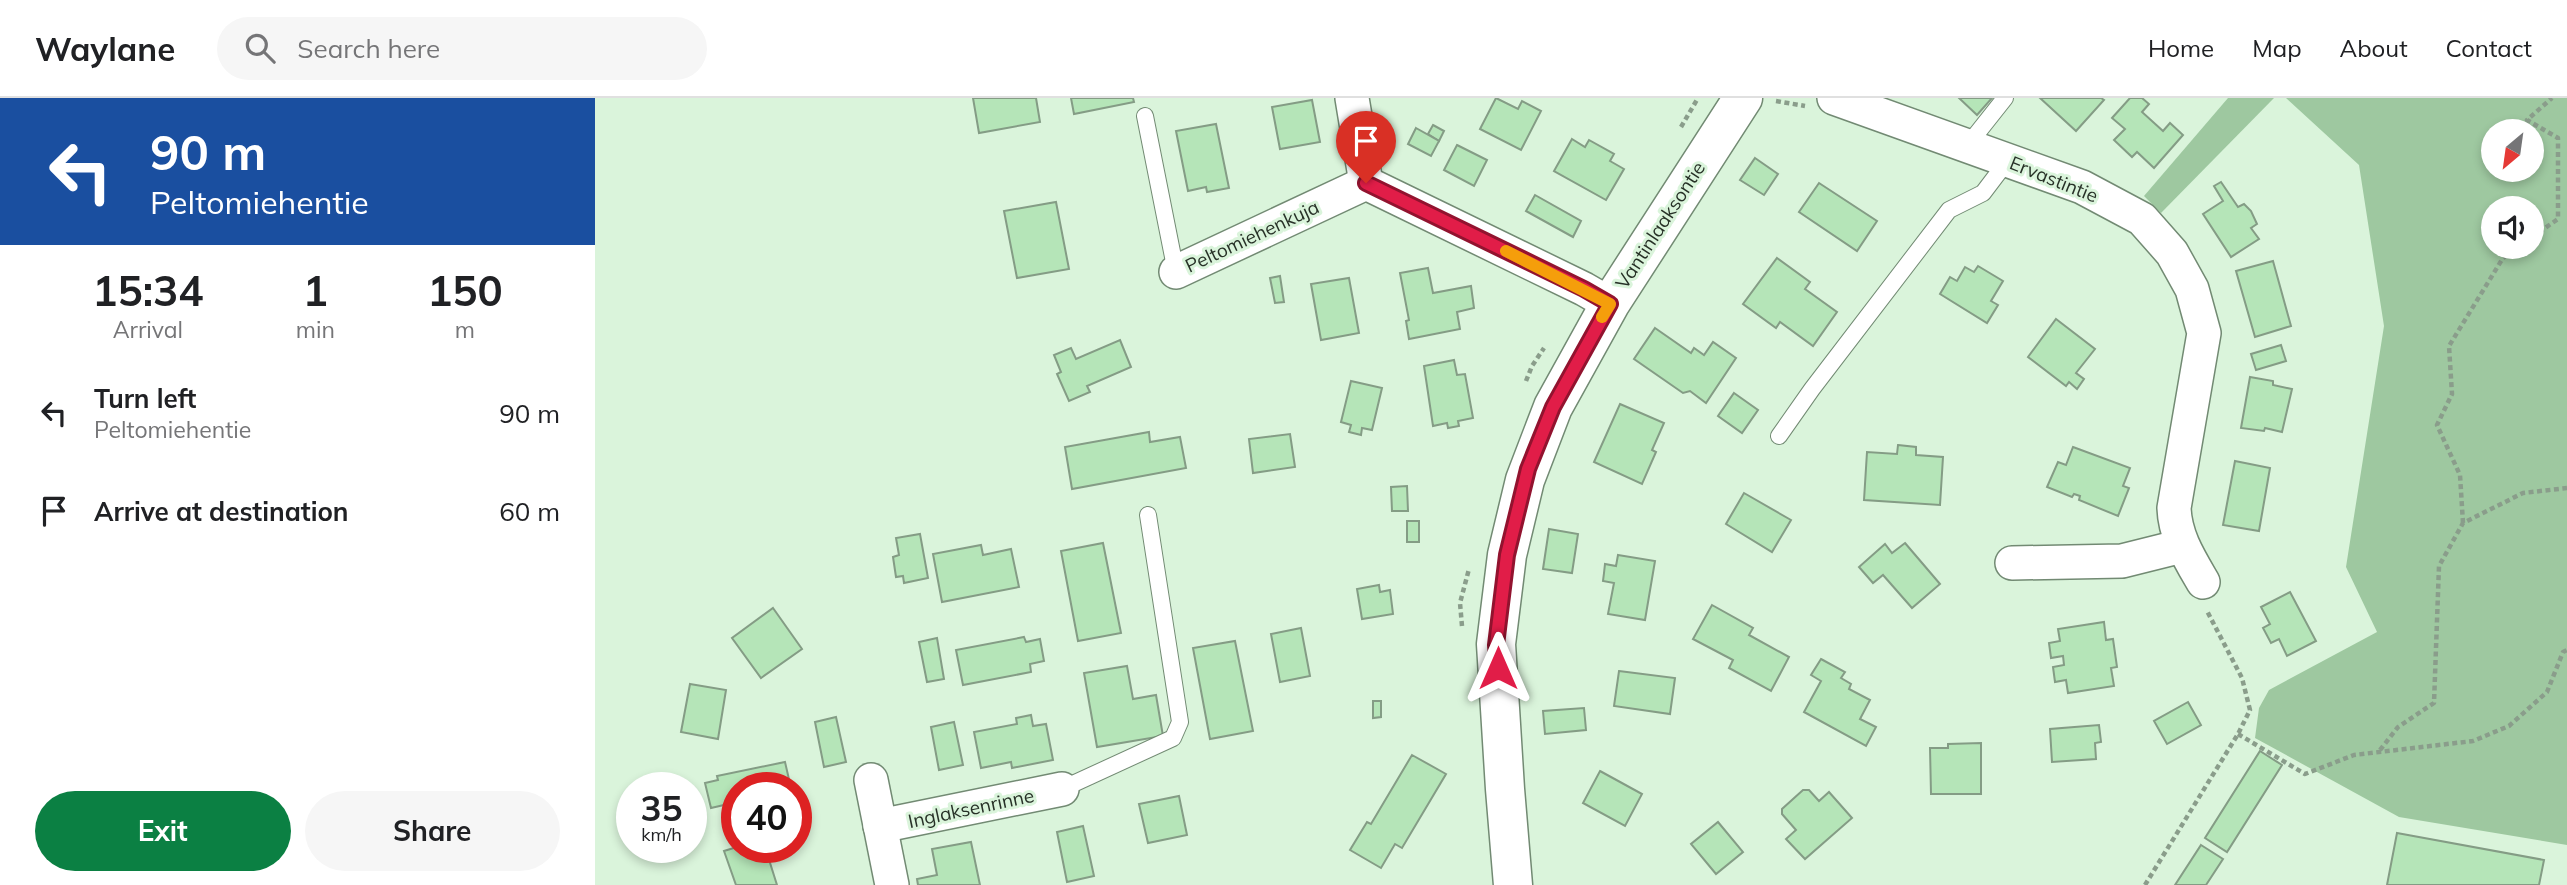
<!DOCTYPE html>
<style>
:root{--surface:#fff;--page:#f6f6f6;--text:#202124;--muted:#757577;--line:#e0e0e0;--accent:#0b8043}
body{margin:0;font-family:Mulish,sans-serif;background:var(--page);color:var(--text);height:100vh;display:flex;flex-direction:column;font-size:26px;white-space:nowrap}
*{box-sizing:border-box;margin:0}
p{font-size:23px;color:var(--muted)}
.icon{flex:none;width:38px;height:38px;fill:none;stroke:currentColor;stroke-width:2;stroke-linecap:round;stroke-linejoin:round}
.map{position:relative;flex:1;overflow:hidden}
.details{display:flex;flex-direction:column;background:var(--surface);width:595px}
.details>*{flex:none}
.guide{background:#1a4fa0;color:#fff;overflow:hidden}
.needle{width:46px;rotate:209deg}
.tools{position:absolute;left:1886px;top:21px;display:grid;gap:14px}
.tools a{display:grid;place-items:center;width:63px;height:63px;border-radius:50%;background:var(--surface);box-shadow:0 4px 10px #0003;font-size:35px}
.speed{position:absolute;left:21px;top:674px;display:flex;gap:14px;font-size:35px;font-weight:700;text-align:center}
.speed>*{display:grid;place-content:center;width:91px;height:91px;border-radius:50%;background:var(--surface);box-shadow:0 4px 10px #0003;line-height:1}
.speed small{font-size:18px;font-weight:400}
.speed .limit{border:10px solid #d22;background:#fff;color:#111}
.pin{position:absolute;display:grid;place-items:center;width:60px;height:60px;color:#fff;margin:-72px -30px;border-radius:50% 50% 50% 0;rotate:-45deg;box-shadow:0 0 7px #0007}
.pin .icon{rotate:45deg}
.me{position:absolute;width:77px;margin:-38px;rotate:0deg;stroke-linejoin:round;filter:drop-shadow(0 0 5px #0008)}
.turn{display:flex;align-items:center;gap:24px;height:147px;padding:0 35px;font-size:32px}
.turn .icon{width:91px;height:91px;stroke-width:2.5}
.turn b{display:block;font-size:49px;line-height:60px}
.eta{display:flex;justify-content:space-evenly;align-items:center;height:119px;text-align:center}
.eta b{font-size:42px;font-weight:700;line-height:49px}
.cta{display:flex;gap:14px;margin-top:auto;padding:14px 35px}
.cta a{flex:1;height:80px;border-radius:42px;background:var(--accent);color:#fff;font-size:28px;font-weight:700;line-height:80px;text-align:center}
.cta a+a{background:var(--page);color:var(--text)}
ul{padding:0;list-style:none}
li{display:flex;align-items:center;gap:21px;height:98px;padding:0 35px}
li div{flex:1}
li b{display:block;font-size:26px}
li em{font-style:normal}
header{display:flex;align-items:center;gap:42px;box-sizing:border-box;height:98px;padding:0 35px;background:var(--surface);border-bottom:2px solid var(--line)}
header strong{font-size:33px}
nav{display:flex;gap:38px;margin-inline-start:auto;font-size:24px}
.search{width:490px;height:63px;background:var(--page);display:flex;align-items:center;gap:18px;box-sizing:border-box;padding:0 24px;border-radius:38px;color:var(--muted);font-size:26px}
main{display:flex;flex:1;min-height:0}
.map>svg:first-child{display:block}
.green{fill:#9ec8a0;fill-rule:evenodd}
.building{fill:#b5e5b8;stroke:#849c85;stroke-width:2}
.lines{fill:none;stroke-linecap:round;stroke-linejoin:round}
.lane-casing{stroke:#728a73;stroke-width:18}
.street-casing{stroke:#728a73;stroke-width:36}
.secondary-casing{stroke:#728a73;stroke-width:41}
.path{stroke:#8a9d8b;stroke-width:4.5;stroke-dasharray:5 3.5;stroke-linecap:butt}
.lane{stroke:#fff;stroke-width:16}
.street{stroke:#fff;stroke-width:33}
.secondary{stroke:#fff;stroke-width:38}
.route-casing{stroke:#92132f;stroke-width:18}
.route{stroke:#e11d48;stroke-width:12}
.slow{stroke:#f59e0b;stroke-width:12}
.labels{text-anchor:middle;stroke-width:6;stroke-linejoin:round;paint-order:stroke}
.street-label{font-size:19px;fill:#273127;stroke:#daf4db}
</style>
<header>
<strong>Waylane</strong>
<div class="search"><svg class="icon" aria-label="search" viewBox="0 0 24 24"><circle cx="10" cy="10" r="6"/><path d="M15 15l6 6"/></svg>Search here</div>
<nav><a>Home</a><a>Map</a><a>About</a><a>Contact</a></nav>
</header>
<main>
<section class="details">
<div class="guide">
<div class="turn"><svg class="icon" aria-label="left" viewBox="0 0 24 24"><path d="M17 20v-9H6M10 6l-5 5 5 5"/></svg><div><b>90 m</b>Peltomiehentie</div></div>
</div>
<div class="eta">
<div><b>15:34</b><p>Arrival</p></div>
<div><b>1</b><p>min</p></div>
<div><b>150</b><p>m</p></div>
</div>
<ul>
<li><svg class="icon" aria-label="left" viewBox="0 0 24 24"><path d="M17 20v-9H6M10 6l-5 5 5 5"/></svg><div><b>Turn left</b><p>Peltomiehentie</p></div><em>90 m</em></li>
<li><svg class="icon" aria-label="arrive" viewBox="0 0 24 24"><path d="M6 21V4h12l-3 4 3 4H6"/></svg><div><b>Arrive at destination</b></div><em>60 m</em></li>
</ul>
<div class="cta"><a>Exit</a><a>Share</a></div>
</section>
<div class="map">
<svg width="1972" height="787" viewBox="0 0 1972 787">
<rect width="100%" height="100%" fill="#daf4db"/>
<g class="green">
<path d="M1633 0H1679L1566 115 1549 98Z"/>
<path d="M1691 0H1972V747L1804 719 1660 640 1664 610 1674 592 1782 534 1751 469 1789 228 1764 67ZM1937 33V72H1899V33ZM1937 110V149H1899V110Z"/>
</g>
<g class="building">
<path d="M378 0H441L445 24 384 35Z"/>
<path d="M476 0H538L539 4 479 16Z"/>
<path d="M901 0 923 11 927 3 946 13 926 52 885 31Z"/>
<path d="M1364 0H1397L1382 17Z"/>
<path d="M1445 0H1506L1509 2 1481 33Z"/>
<path d="M1535 0H1547L1554 6 1547 14 1568 33 1575 25 1588 37 1559 70 1542 54 1537 59 1519 42 1530 31 1517 20Z"/>
<path d="M717 2 725 44 685 51 677 9Z"/>
<path d="M621 26 634 90 612 94 611 89 593 93 581 33Z"/>
<path d="M838 27 849 33 844 43 833 36Z"/>
<path d="M821 30 844 43 836 58 813 46Z"/>
<path d="M977 41 990 49 994 42 1019 56 1015 63 1029 71 1011 102 959 73Z"/>
<path d="M862 47 892 62 879 88 849 72Z"/>
<path d="M1160 60 1183 76 1169 97 1145 82Z"/>
<path d="M1626 84 1643 109 1649 106 1656 113 1662 126 1656 130 1664 141 1636 159 1608 116 1628 103 1619 88Z"/>
<path d="M1224 85 1282 123 1262 153 1204 114Z"/>
<path d="M940 97 986 123 978 139 931 113Z"/>
<path d="M461 104 474 171 422 180 409 113Z"/>
<path d="M1182 160 1215 184 1210 191 1242 214 1218 248 1185 224 1181 230 1148 206Z"/>
<path d="M1678 163 1696 228 1660 239 1641 173Z"/>
<path d="M1383 168 1408 183 1396 203 1403 207 1392 225 1345 196 1355 179 1362 183 1370 169 1379 174Z"/>
<path d="M833 170 838 195 876 188 879 210 862 214 865 231 814 241 811 223 814 222 805 175Z"/>
<path d="M685 178 689 204 680 205 675 180Z"/>
<path d="M754 180 764 235 726 242 716 186Z"/>
<path d="M1461 221 1500 251 1481 275 1489 281 1482 291 1474 284 1471 288 1433 259Z"/>
<path d="M1060 230 1096 255 1099 250 1109 257 1118 244 1141 260 1111 305 1095 293 1088 295 1039 261Z"/>
<path d="M525 242 536 269 492 288 495 294 474 303 462 276 466 274 459 257 476 250 481 261Z"/>
<path d="M1686 247 1691 263 1661 272 1656 256Z"/>
<path d="M859 262 862 277 870 276 878 320 863 323 864 328 853 330 852 325 838 328 829 268Z"/>
<path d="M1655 279 1678 283V287L1697 291 1687 334 1670 330 1669 333 1646 330Z"/>
<path d="M756 283 787 290 777 332 767 330 766 337 754 334 756 327 746 324Z"/>
<path d="M1139 295 1163 312 1147 335 1123 318Z"/>
<path d="M1025 306 1069 325 1057 352 1061 354 1047 386 999 364Z"/>
<path d="M554 334 555 344 585 339 591 370 477 391 470 349Z"/>
<path d="M695 336 700 369 658 375 654 341Z"/>
<path d="M1303 347 1321 349V357L1348 359 1345 407 1269 402 1272 354 1302 356Z"/>
<path d="M1478 349 1535 370 1528 388 1534 390 1523 418 1484 402 1485 398 1479 396 1477 399 1452 389 1463 364 1471 367Z"/>
<path d="M1640 363 1675 370 1664 433 1628 427Z"/>
<path d="M812 388 813 413H797L796 389Z"/>
<path d="M1149 395 1196 422 1177 454 1131 426Z"/>
<rect x="812" y="423" width="12" height="21"/>
<path d="M954 431 983 436 977 475 948 471Z"/>
<path d="M325 436 333 480 309 485 308 478 301 479 298 459 304 457 301 440Z"/>
<path d="M508 445 526 535 483 543 466 453Z"/>
<path d="M1310 445 1345 486 1317 510 1288 477 1278 485 1264 469 1290 446 1297 455Z"/>
<path d="M386 447 388 457 416 451 424 489 347 504 338 456Z"/>
<path d="M1023 457 1060 463 1050 522 1013 516 1019 485 1008 483 1009 475 1010 466 1021 468Z"/>
<path d="M784 487 785 494 795 492 798 516 767 521 762 491Z"/>
<path d="M1695 494 1721 543 1692 558 1684 541 1676 545 1668 530 1675 526 1666 509Z"/>
<path d="M1117 507 1158 530 1154 537 1194 559 1176 593 1134 570 1138 562 1098 541Z"/>
<path d="M178 510 207 551 166 580 137 540Z"/>
<path d="M1509 524 1511 542 1518 541 1522 569 1516 570 1519 588 1473 595 1471 582 1460 584 1458 569 1469 567 1468 558 1456 560 1454 545 1465 543 1463 531Z"/>
<path d="M706 530 715 578 685 584 676 536Z"/>
<path d="M429 539 431 544 445 541 449 563 435 566 436 574 368 587 361 552Z"/>
<path d="M342 540 349 581 332 584 324 544Z"/>
<path d="M640 543 658 633 615 641 598 550Z"/>
<path d="M1226 561 1250 574 1246 580 1256 586 1254 591 1275 602 1265 621 1281 629 1271 648 1209 614 1226 583 1216 577Z"/>
<path d="M532 568 538 601 561 597 568 638 502 649 489 575Z"/>
<path d="M1024 573 1080 580 1075 616 1019 608Z"/>
<path d="M95 586 131 592 123 641 86 634Z"/>
<path d="M778 603H786V619L778 620Z"/>
<path d="M1593 604 1606 627 1572 646 1559 623Z"/>
<path d="M989 610 991 632 950 636 948 613Z"/>
<path d="M436 617 438 628 451 626 458 662 417 670 416 664 386 670 379 634 422 626 421 620Z"/>
<path d="M241 619 251 664 229 669 220 624Z"/>
<path d="M359 624 368 667 344 672 336 629Z"/>
<path d="M1504 627 1506 644 1500 645 1501 661 1457 664 1455 631Z"/>
<path d="M1386 645V696H1336L1335 650H1353V646Z"/>
<path d="M1665 653 1687 667 1632 754 1610 740Z"/>
<path d="M817 657 851 676 807 750 800 746 786 770 755 752 772 724 776 726Z"/>
<path d="M190 664 196 690H142V710L130 712 129 707 116 710 110 685 123 682 122 678Z"/>
<path d="M1005 673 1047 696 1030 728 988 705Z"/>
<path d="M1208 692H1214L1224 703 1234 694 1257 720 1210 761 1191 741 1201 732 1187 716V711Z"/>
<path d="M584 698 592 737 553 745 544 706Z"/>
<path d="M1123 724 1148 754 1121 776 1096 746Z"/>
<path d="M488 728 499 778 472 784 462 734Z"/>
<path d="M1802 735 1949 762 1944 787H1792Z"/>
<path d="M376 744 385 787H323L322 781 342 777 337 751Z"/>
<path d="M1606 747 1628 761 1611 787H1580Z"/>
<path d="M142 749H170L182 787H141L129 753Z"/>
</g>
<g class="lines">
<g class="lane-casing">
<g id="lane">
<path d="M550 18 581 174"/>
<path d="M1372 48 1410 0"/>
<path d="M1184 338 1217 291 1354 112 1388 95 1413 62"/>
<path d="M467 691 578 640 585 624 553 417"/>
</g>
</g>
<g class="street-casing">
<g id="street">
<path d="M757 0 771 85 989 191 1015 206"/>
<path d="M1239 0 1487 89 1547 121 1577 155 1597 191 1609 235 1579 410C1580 438 1594 460 1608 484"/>
<path d="M581 174 771 85"/>
<path d="M1417 465 1527 463 1587 448"/>
<path d="M276 682 297 787"/>
<path d="M285 728 467 691"/>
</g>
</g>
<g class="secondary-casing">
<path id="secondary" d="M918 787 910 691 901 546 912 457 930 382 958 309 1015 206 1148 0"/>
</g>
<g class="path">
<path d="M1181 3 1210 8"/>
<path d="M1086 29 1103 0"/>
<path d="M1937 139 1963 121V40L1932 22 1957 0"/>
<path d="M931 283 937 268 949 250"/>
<path d="M1868 425 1865 377 1842 327 1857 296 1854 248 1908 160 1924 149"/>
<path d="M867 528 865 505 874 471"/>
<path d="M1643 636 1710 676 1759 657 1878 643 1914 628 1952 594 1968 554 1972 552"/>
<path d="M1785 652 1803 629 1839 605 1844 468 1868 425 1928 395 1972 390"/>
<path d="M1550 787 1643 636 1655 612 1647 580 1612 513"/>
</g>
<use href="#lane" class="lane"/>
<use href="#street" class="street"/>
<use href="#secondary" class="secondary"/>
</g>
<g class="lines">
<g class="route-casing">
<path id="route" d="M771 85 989 191 1015 206 958 309 933 371 912 457 901 547 903 570"/>
</g>
<use href="#route" class="route"/>
<path class="slow" d="M911 153 1015 206 1007 219"/>
</g>
<g class="labels">
<g class="street-label">
<text transform="translate(1459 81) rotate(22)" y="7">Ervastintie</text>
<text transform="translate(1065 127) rotate(-57)" y="7">Vantinlaaksontie</text>
<text transform="translate(657 138) rotate(-25)" y="7">Peltomiehenkuja</text>
<text transform="translate(376 710) rotate(-12)" y="7">Inglaksenrinne</text>
</g>
</g>
</svg>
<div class="tools">
<a><svg class="needle" viewBox="-14 -14 28 28"><path d="M0-13l5 13h-10z" fill="#e53935"/><path d="M0 13l5-13h-10z" fill="#757577"/></svg></a>
<a><svg class="icon" aria-label="sound" viewBox="0 0 24 24"><path d="M4 9h4l5-4v14l-5-4H4zM17 9q2 3 0 6"/></svg></a>
</div>
<div class="speed"><div>35<small>km/h</small></div><div class="limit">40</div></div>
<div class="pin" style="left:771px;top:85px;background:#d93025"><svg class="icon" aria-label="arrive" viewBox="0 0 24 24"><path d="M6 21V4h12l-3 4 3 4H6"/></svg></div>
<svg class="me" style="left:903px;top:570px" viewBox="-20 -20 40 40"><path d="M0-17L14 15 0 8-14 15z" fill="#e11d48" stroke="#fff" stroke-width="4"/></svg>
</div>
</main>
